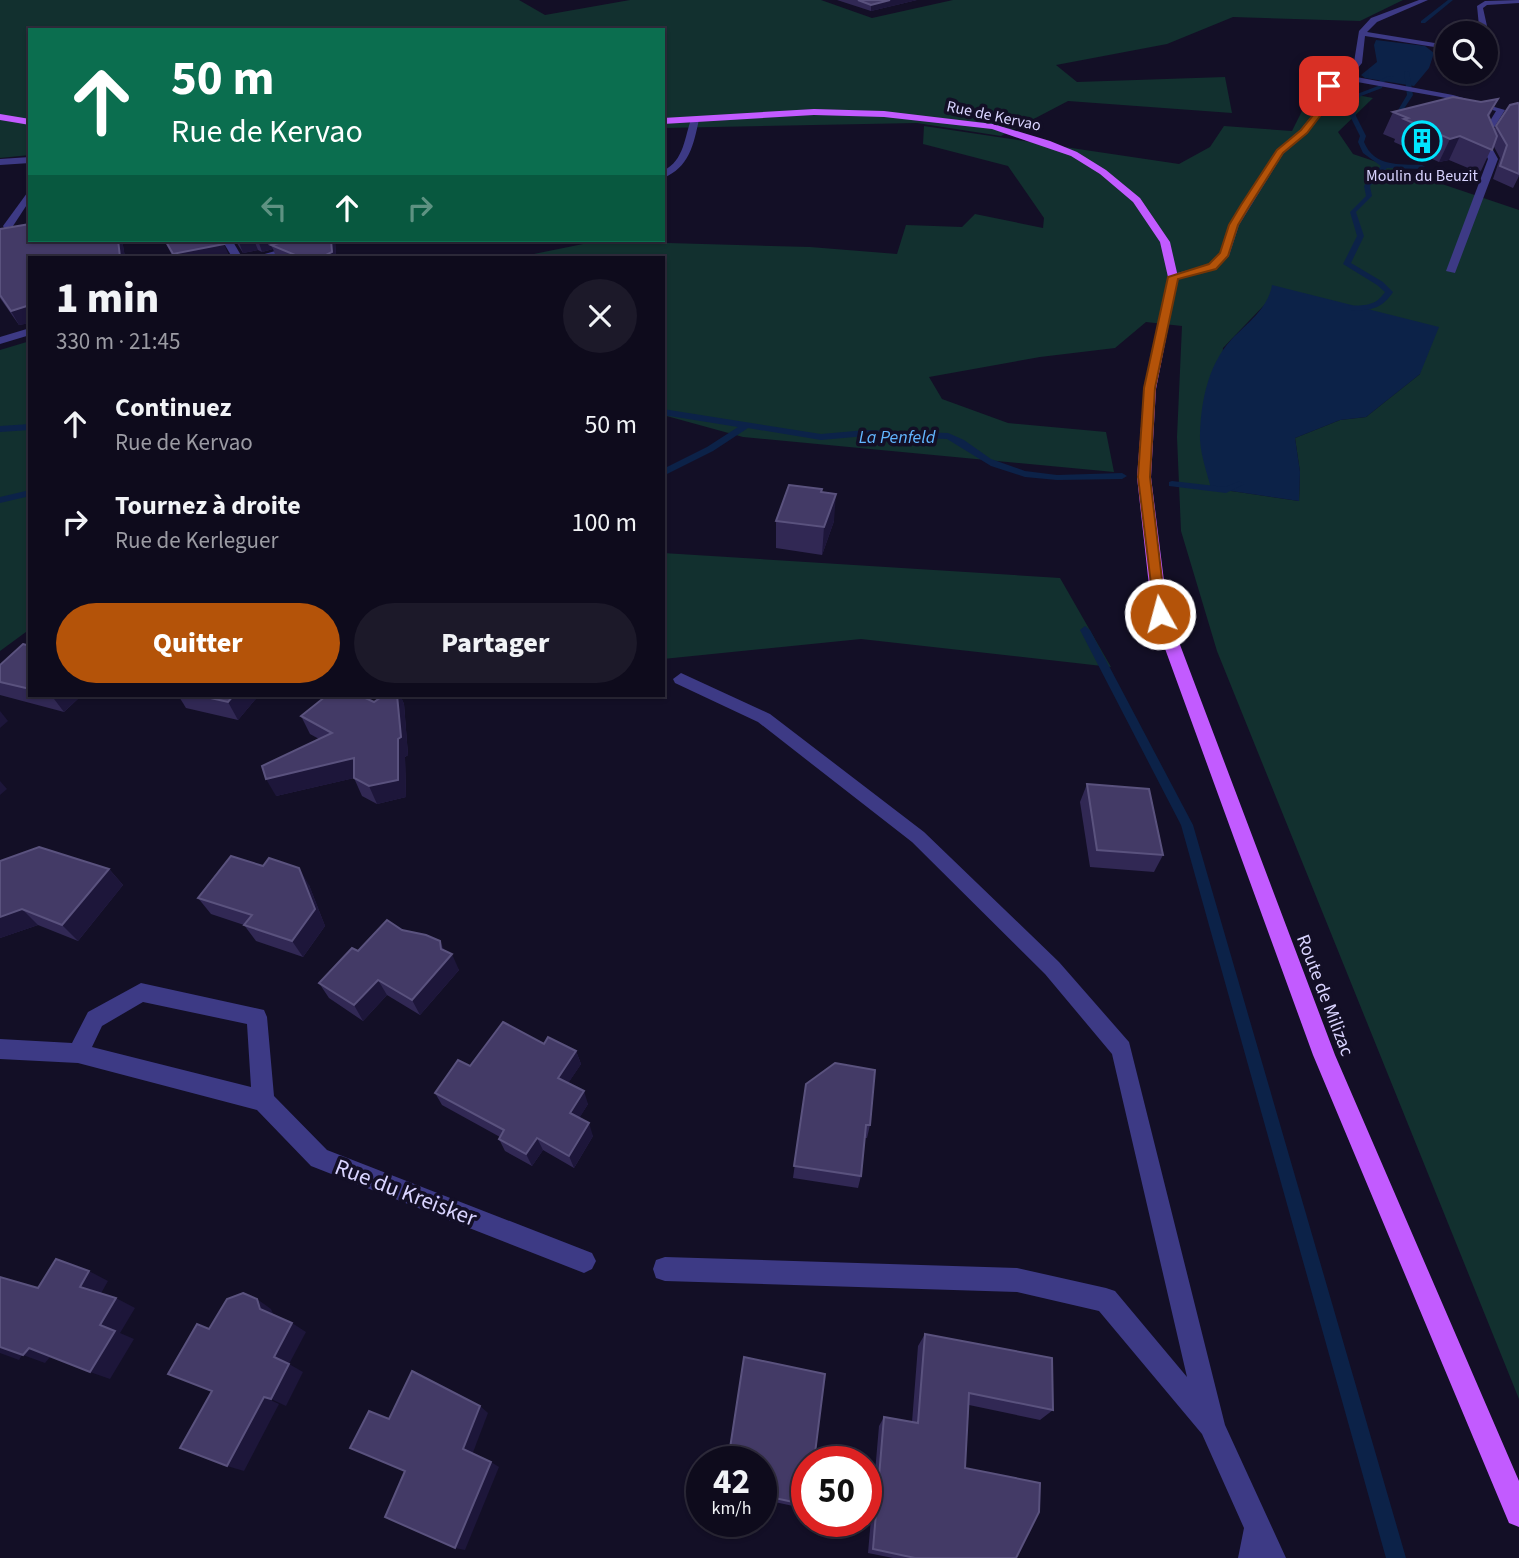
<!DOCTYPE html>
<html lang="fr">
<meta charset="utf-8">
<style>
:root{--surface:#0e0b1c;--page:#1c1929;--text:#f1f3f6;--muted:#9b9ba3;--line:#2e2b3b;--accent:#b45309}
body{margin:0;font-family:"Source Sans 3",sans-serif;background:var(--page);color:var(--text);height:100vh;display:flex;flex-direction:column;font-size:26px;white-space:nowrap}
*{box-sizing:border-box;margin:0}
p{font-size:23px;color:var(--muted)}
.icon{flex:none;width:38px;height:38px;fill:none;stroke:currentColor;stroke-width:2;stroke-linecap:round;stroke-linejoin:round}
.map{position:relative;flex:1;overflow:hidden}
.panel{position:absolute;left:28px;top:256px;width:637px;height:441px;display:flex;flex-direction:column;background:var(--surface);border-radius:0px;box-shadow:0 2px 5px #0004,0 0 0 2px var(--line)}
.panel>*{flex:none}
.guide{position:absolute;left:28px;top:28px;width:637px;height:214px;border-radius:0px;box-shadow:0 2px 5px #0004,0 0 0 2px var(--line);background:#0b6e4f;color:#fff;overflow:hidden}
.tools{position:absolute;left:1435px;top:21px;display:grid;gap:14px}
.tools a{display:grid;place-items:center;width:63px;height:63px;border-radius:50%;background:var(--surface);box-shadow:0 2px 5px #0004,0 0 0 2px var(--line);font-size:35px}
.speed{position:absolute;left:686px;top:1446px;display:flex;gap:14px;font-size:35px;font-weight:700;text-align:center}
.speed>*{display:grid;place-content:center;width:91px;height:91px;border-radius:50%;background:var(--surface);box-shadow:0 2px 5px #0004,0 0 0 2px var(--line);line-height:1}
.speed small{font-size:18px;font-weight:400}
.speed .limit{border:10px solid #d22;background:#fff;color:#111}
.pin{position:absolute;display:grid;place-items:center;width:60px;height:60px;color:#fff;margin:-30px;border-radius:14px;box-shadow:0 4px 10px #0006}
.me{position:absolute;width:77px;margin:-38px;rotate:353deg;stroke-linejoin:round;filter:drop-shadow(0 0 5px #0008)}
.turn{display:flex;align-items:center;gap:24px;height:147px;padding:0 28px;font-size:32px}
.turn .icon{width:91px;height:91px;stroke-width:2.5}
.turn b{display:block;font-size:49px;line-height:60px}
.lanes{display:flex;align-items:center;height:66px;padding:0 28px;background:#0003;justify-content:center;gap:35px;direction:ltr}
.lanes .off{opacity:.35}
.round{display:grid;place-items:center;flex:none;width:74px;height:74px;border-radius:37px;background:var(--page)}
.head{display:flex;align-items:center;justify-content:space-between;height:119px;padding:0 28px}
h1{font-size:42px;font-weight:800;line-height:52px}
.primary-button{display:flex;gap:14px;margin-top:auto;padding:14px 28px}
.primary-button a{flex:1;height:80px;border-radius:42px;background:var(--accent);color:#fff;font-size:28px;font-weight:800;line-height:80px;text-align:center}
.primary-button a+a{background:var(--page);color:var(--text)}
ul{padding:0;list-style:none}
li{display:flex;align-items:center;gap:21px;height:98px;padding:0 28px}
li div{flex:1}
li b{display:block;font-size:26px}
li em{font-style:normal}
.map>svg:first-child{display:block}
.green{fill:#12302f;fill-rule:evenodd}
.water{fill:#0c2248}
.lines{fill:none;stroke-linecap:round;stroke-linejoin:round}
.stream{fill:#0c2248;fill-rule:evenodd}
.minor{fill:#3d3a85;fill-rule:evenodd}
.major{fill:#c25bff;fill-rule:evenodd}
.wall{fill:#312854}
.shaded-wall{fill:#1d163a}
.building{fill:#433a66;stroke:#5a527e;stroke-width:2}
.route{fill:#b45309;stroke:#753606;stroke-width:2}
.labels{text-anchor:middle;stroke-width:7;stroke-linejoin:round;paint-order:stroke}
.far-street-label{font-size:16px;fill:#d9d4ff;stroke:#130f26}
.far-poi-label{font-size:16px;fill:#d9d4ff;stroke:#130f26}
.far-water-label{font-size:18px;font-style:italic;fill:#62b6ff;stroke:#130f26}
.street-label{font-size:19px;fill:#d9d4ff;stroke:#130f26}
.near-street-label{font-size:23px;fill:#d9d4ff;stroke:#130f26}
</style>
<div class="map">
<svg width="1519" height="1558" viewBox="0 0 1519 1558">
<rect width="100%" height="100%" fill="#130f26"/>
<g class="green">
<path d="M0 0H519L545 15 630 0H821L872 18 953 0H1403L1360 21 1233 17 1167 44 1056 65 1077 82 1225 77 1232 113 1068 101 1001 136 917 123 663 128V30H30V155L0 158Z"/>
<path d="M1314 87 1373 98 1338 132 1353 154 1519 210V1399L1217 651 1181 531 1177 437 1182 326 1146 322 1115 348 1040 357 929 377 942 399 1008 423 1106 432 1114 472 743 437 663 415V257H519L598 241 810 247 897 254 906 225 962 227 975 214 1043 228 1044 218 1008 166 923 144 924 126 1179 164 1210 147 1224 126 1292 131ZM1270 299 1420 374 1366 417 1340 420 1295 438 1300 472 1299 501 1211 488 1223 348Z"/>
<path d="M30 341V629L0 651V350Z"/>
<path d="M663 553 1060 578 1111 667 861 639 663 659Z"/>
</g>
<g class="water">
<path d="M1376 40 1425 46 1434 53 1429 68 1414 86 1365 78 1361 75 1377 62 1374 45Z"/>
<path d="M1272 285 1439 327 1420 374 1366 417 1340 420 1295 438 1300 472 1299 501 1211 488C1207 473 1201 456 1200 440 1200 406 1207 366 1231 340 1247 323 1268 309 1272 285Z"/>
</g>
<g class="lines">
<g class="stream">
<path d="M1448 0H1453L1425 23H1421V21Z"/>
<path d="M1404 71 1409 72 1413 95 1394 124 1391 122 1407 95Z"/>
<path d="M1389 76 1394 77 1384 82 1382 88 1361 96 1354 103 1356 116 1366 136 1364 142C1374 167 1399 164 1422 165L1425 167 1422 169 1387 168 1370 186 1372 196 1356 212 1364 236 1351 263 1383 282 1393 292C1382 309 1370 311 1351 310H1348V306C1364 305 1375 307 1385 292L1377 285 1343 264 1357 236 1350 212 1366 196 1364 186 1381 166 1363 153 1358 142 1360 136 1350 116 1348 103 1357 94 1378 86 1380 80Z"/>
<path d="M663 409 821 434 866 430 948 433 964 440 991 459 1025 471 1057 475 1122 473 1127 476 1122 479 1057 480 1025 477 991 466 947 439 866 436 821 440 748 428 713 451 663 476V469L707 447 738 427 663 415Z"/>
<path d="M30 424V430L0 432V426Z"/>
<path d="M1172 481 1225 487 1240 481 1245 484 1226 493 1169 486V482Z"/>
<path d="M30 490V496L0 503V497Z"/>
<path d="M1085 626 1090 630 1193 825 1406 1558H1386L1181 825 1080 630Z"/>
</g>
<g class="minor">
<path d="M1419 0H1428L1377 22 1367 32 1447 45V49L1365 36 1362 63 1351 76 1453 95 1505 110 1487 139 1498 159 1455 273 1446 271 1488 159 1479 139 1496 111 1452 99 1346 80 1332 87 1320 116 1307 133 1283 154 1239 225 1229 256 1216 269 1169 279V275L1208 265 1220 253 1229 225 1277 150 1301 129 1313 114 1326 84 1342 75 1354 62 1359 31 1371 18Z"/>
<path d="M1519 0V3L1487 5 1483 8 1487 26 1484 33H1476L1479 26 1477 6 1485 1Z"/>
<path d="M692 117 699 119C694 144 689 168 663 178V171C685 160 684 137 692 117Z"/>
<path d="M30 157V163L0 165V159Z"/>
<path d="M30 189V200L13 226 4 228 3 226Z"/>
<path d="M222 240H232L242 257H232Z"/>
<path d="M314 240H330L270 257H254Z"/>
<path d="M30 328V335L0 344V337Z"/>
<path d="M681 673 770 714 924 832 1059 962 1129 1042 1225 1425 1286 1558H1238L1244 1528 1202 1434 1099 1311 1017 1292 665 1281 656 1278 653 1269 656 1260 665 1257 1017 1268 1106 1288 1115 1291 1187 1377 1112 1054 1045 974 912 842 758 722 675 683 673 679Z"/>
<path d="M141 983 264 1010 267 1017 274 1096 327 1150 592 1253 596 1261 592 1269 584 1273 311 1166 257 1110 78 1063 0 1059V1039L72 1043 88 1012ZM143 1002 247 1024 251 1087 92 1047 102 1026Z"/>
</g>
<g class="major">
<path d="M814 109 884 111 993 124 1050 141 1077 152 1106 170 1140 198 1170 242 1178 277 1156 389 1151 477 1168 613 1335 1055 1519 1481V1527L1509 1523 1313 1055 1152 613 1137 477 1144 389 1168 277 1160 242 1133 202 1100 174 1071 156 992 129 884 117 814 115 663 124V118Z"/>
<path d="M0 114 30 119V125L0 120Z"/>
</g>
</g>
<g class="wall">
<path d="M837 0H917L871 11Z"/>
<path d="M1498 99 1489 117 1494 130 1496 126 1519 105V176L1513 188 1493 179 1500 158 1493 145 1480 173 1449 160 1439 162 1394 142 1395 139 1383 134 1393 112 1481 102Z"/>
<path d="M0 229 30 240H122L125 257H30V323L19 325 0 298Z"/>
<path d="M164 240H221L229 256 173 257Z"/>
<path d="M235 240H335L336 257H276L273 249 262 252 258 250 243 253Z"/>
<path d="M821 492 834 521 822 555 776 548V521Z"/>
<path d="M30 646V695H82L64 712 0 695V665Z"/>
<path d="M178 695H259L238 720 186 708Z"/>
<path d="M384 695H400L404 704 408 755 405 757 406 797 377 804 362 796 354 778 276 796 319 739 310 734 301 716 332 698 374 702Z"/>
<path d="M1087 784 1163 855 1154 872 1090 867 1080 802Z"/>
<path d="M0 861 109 869 123 885 78 941 38 925 0 938Z"/>
<path d="M309 885 325 926 303 957 256 941 244 925 211 914 198 898Z"/>
<path d="M402 930 445 951 459 970 420 1015 387 995 363 1021 329 998 319 983 358 951Z"/>
<path d="M544 1044 576 1051 581 1064 568 1083 588 1104 579 1118 593 1136 574 1168 543 1150 532 1166 505 1151 499 1139 500 1137 442 1105 435 1093 470 1066Z"/>
<path d="M806 1084 870 1125 867 1138H865L861 1176 858 1188 793 1178Z"/>
<path d="M925 1334 1053 1410 1040 1420 969 1405 965 1468 1016 1558H893L868 1553 879 1426 884 1417 912 1422 918 1346Z"/>
<path d="M761 1461H807V1509L761 1499Z"/>
</g>
<g class="shaded-wall">
<path d="M890 0H917L871 11V5Z"/>
<path d="M1460 136 1449 160 1439 162 1450 139Z"/>
<path d="M118 240H122L125 257H120Z"/>
<path d="M238 240H254L258 250 243 253Z"/>
<path d="M258 240H305L271 245 273 249 262 252Z"/>
<path d="M331 240H335L336 257H322Z"/>
<path d="M224 244 229 256 174 257 173 254Z"/>
<path d="M30 305V323L19 325 11 311Z"/>
<path d="M836 494 834 521 822 555 824 527Z"/>
<path d="M51 695H82L64 712Z"/>
<path d="M234 695H259L238 720 228 702Z"/>
<path d="M397 695H400L404 704 408 755 405 757 406 797 377 804 369 786 398 739Z"/>
<path d="M0 711 8 721 0 728Z"/>
<path d="M354 758 363 776 276 796 266 779Z"/>
<path d="M0 781 7 789 0 795Z"/>
<path d="M299 868 309 885 325 926 303 957 292 941Z"/>
<path d="M109 869 123 885 78 941 62 925Z"/>
<path d="M22 909 38 925 0 938V917Z"/>
<path d="M440 941 448 957 452 954 459 970 420 1015 412 1000 441 949Z"/>
<path d="M378 980 387 995 363 1021 354 1005Z"/>
<path d="M576 1051 581 1064 563 1091 558 1078Z"/>
<path d="M584 1091 588 1104 575 1125 570 1113Z"/>
<path d="M589 1123 593 1136 574 1168 569 1156Z"/>
<path d="M537 1138 543 1150 532 1166 526 1154Z"/>
<path d="M89 1271 108 1281 99 1297 80 1287Z"/>
<path d="M116 1298 135 1308 120 1333 134 1339 110 1379 90 1372 100 1325Z"/>
<path d="M257 1299 271 1309 275 1318 260 1309Z"/>
<path d="M292 1323 306 1332 289 1364 303 1372 286 1406 271 1399 274 1357Z"/>
<path d="M0 1347 22 1355 19 1360 0 1353Z"/>
<path d="M29 1348 51 1356 45 1363 23 1355Z"/>
<path d="M264 1397 279 1404 244 1471 227 1466Z"/>
<path d="M480 1406 488 1413 472 1455 463 1449Z"/>
<path d="M491 1462 499 1467 465 1550 455 1548Z"/>
</g>
<g class="building">
<path d="M858 0H890L871 5Z"/>
<path d="M1453 97 1481 102 1498 99 1488 115 1497 136 1492 150 1460 136 1450 139 1404 119 1408 118 1393 112Z"/>
<path d="M1518 103 1519 105V174L1500 166 1507 145 1496 126 1510 105Z"/>
<path d="M30 224V240H118L120 257H30V305L11 311 0 295V229Z"/>
<path d="M165 240H221L224 244 173 254Z"/>
<path d="M291 240H331L332 252 322 257H300L271 245Z"/>
<path d="M789 485 822 489 821 492 836 494 824 527 776 521Z"/>
<path d="M23 644 30 646V689L0 682V665Z"/>
<path d="M197 695H234L228 702Z"/>
<path d="M336 695H359L374 702 384 695H397L401 737 398 739V780L369 786 354 778V758L266 779 262 766 332 733 301 716 326 696 332 698Z"/>
<path d="M1087 784 1149 789 1163 855 1097 850Z"/>
<path d="M39 847 109 869 62 925 22 909 0 917V861Z"/>
<path d="M231 856 263 866 269 858 299 868 315 909 292 941 244 925 252 915 198 898Z"/>
<path d="M387 920 402 930 426 935 440 941 441 949 452 954 412 1000 378 980 354 1005 319 983 352 948 358 951Z"/>
<path d="M503 1022 544 1044 548 1037 576 1051 558 1078 584 1091 570 1113 589 1123 569 1156 537 1138 526 1154 499 1139 504 1130 435 1093 458 1060 470 1066Z"/>
<path d="M835 1063 875 1070 870 1125H866L861 1176 794 1166 806 1084Z"/>
<path d="M56 1259 89 1271 80 1287 116 1298 100 1325 115 1331 90 1372 29 1348 23 1355 0 1347V1277L38 1288Z"/>
<path d="M243 1293 257 1299 260 1309 292 1323 274 1357 289 1364 271 1399 264 1397 227 1466 180 1448 212 1391 168 1374 197 1324 209 1329 227 1299Z"/>
<path d="M925 1334 1052 1358 1053 1410 969 1393 965 1468 1040 1483 1039 1512 1016 1558H915L873 1549 884 1417 918 1423Z"/>
<path d="M744 1357 825 1374 814 1461H807V1505L761 1495V1461H728Z"/>
<path d="M412 1371 480 1406 463 1449 491 1462 455 1548 385 1517 405 1471 350 1448 369 1411 389 1419Z"/>
</g>
<path class="route" d="M1326 84 1333 86 1320 116 1307 133 1283 153 1250 205 1238 225 1228 256 1216 269 1178 279 1155 388 1150 477 1166 614 1164 617H1155L1138 477 1144 388 1168 277 1209 264 1220 253 1229 225 1241 205 1277 150 1301 130 1314 114Z"/>
<defs>
<g id="building-ring" transform="scale(2.0125)"><circle r="9.5" fill="#130f26" stroke="#00e5ff" stroke-width="1.5"/><path d="M-4-6H4V6H1V3H-1V6H-4ZM-2.5-4.3h1.7v1.8h-1.7ZM.8-4.3h1.7v1.8H.8ZM-2.5-1h1.7V.8h-1.7ZM.8-1h1.7V.8H.8Z" fill="#00e5ff"/></g>
</defs>
<g fill-rule="evenodd">
<use href="#building-ring" x="1422" y="141"/>
</g>
<g class="labels">
<g class="far-street-label">
<text transform="translate(994 115) rotate(12)" y="6">Rue de Kervao</text>
</g>
<g class="far-poi-label">
<text x="1422" y="181">Moulin du Beuzit</text>
</g>
<g class="far-water-label">
<text x="897" y="443">La Penfeld</text>
</g>
<g class="street-label">
<text transform="translate(1326 995) rotate(69)" y="7">Route de Milizac</text>
</g>
<g class="near-street-label">
<text transform="translate(406 1192) rotate(21)" y="8">Rue du Kreisker</text>
</g>
</g>
</svg>
<div class="tools">
<a><svg class="icon" aria-label="search" viewBox="0 0 24 24"><circle cx="10" cy="10" r="6"/><path d="M15 15l6 6"/></svg></a>
</div>
<div class="speed"><div>42<small>km/h</small></div><div class="limit">50</div></div>
<div class="pin" style="left:1329px;top:86px;background:#d93025"><svg class="icon" aria-label="arrive" viewBox="0 0 24 24"><path d="M6 21V4h12l-3 4 3 4H6"/></svg></div>
<svg class="me" style="left:1160px;top:614px" viewBox="-20 -20 40 40"><circle r="17" fill="#b45309" stroke="#fff" stroke-width="3"/><path d="M0-11L8 9 0 5-8 9z" fill="#fff"/></svg>
<div class="guide">
<div class="turn"><svg class="icon" aria-label="ahead" viewBox="0 0 24 24"><path d="M12 20V5M6 11l6-6 6 6"/></svg><div><b>50 m</b>Rue de Kervao</div></div>
<div class="lanes"><svg class="icon off" aria-label="left" viewBox="0 0 24 24"><path d="M17 20v-9H6M10 6l-5 5 5 5"/></svg><svg class="icon" aria-label="ahead" viewBox="0 0 24 24"><path d="M12 20V5M6 11l6-6 6 6"/></svg><svg class="icon off" aria-label="right" viewBox="0 0 24 24"><path d="M7 20v-9h11M14 6l5 5-5 5"/></svg></div>
</div>
<section class="panel">
<div class="head"><div><h1>1 min</h1><p>330 m · 21:45</p></div><a class="round"><svg class="icon" aria-label="close" viewBox="0 0 24 24"><path d="M6 6l12 12M18 6L6 18"/></svg></a></div>
<ul>
<li><svg class="icon" aria-label="ahead" viewBox="0 0 24 24"><path d="M12 20V5M6 11l6-6 6 6"/></svg><div><b>Continuez</b><p>Rue de Kervao</p></div><em>50 m</em></li>
<li><svg class="icon" aria-label="right" viewBox="0 0 24 24"><path d="M7 20v-9h11M14 6l5 5-5 5"/></svg><div><b>Tournez à droite</b><p>Rue de Kerleguer</p></div><em>100 m</em></li>
</ul>
<div class="primary-button"><a>Quitter</a><a>Partager</a></div>
</section>
</div>
